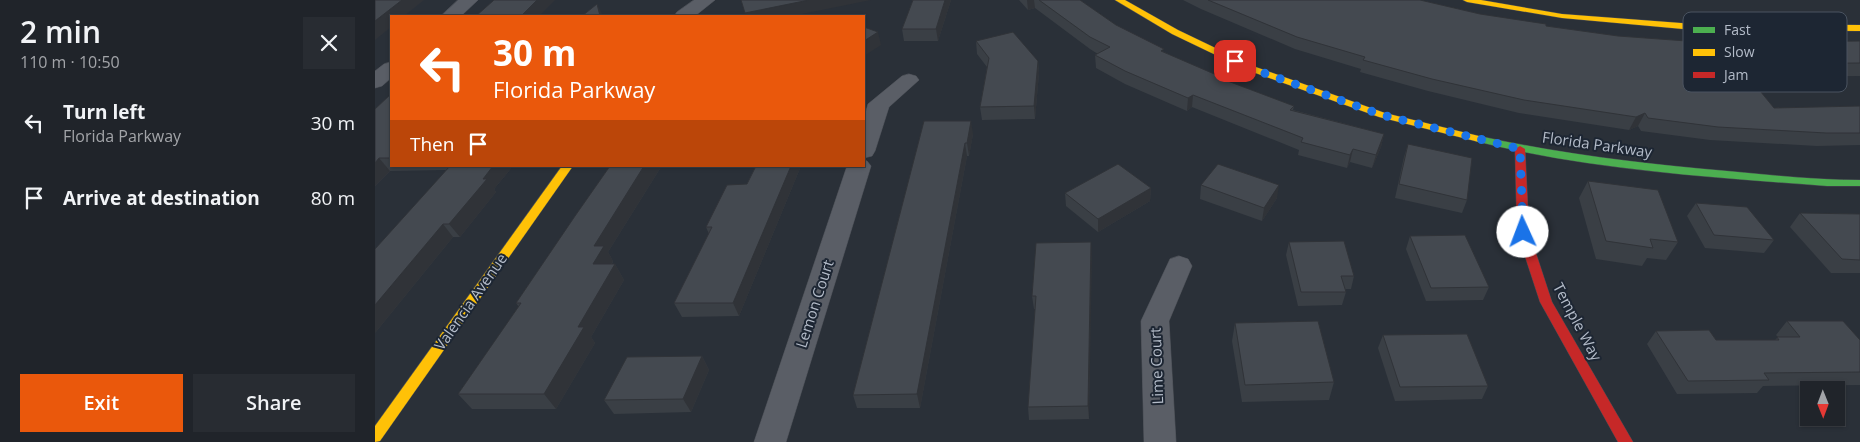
<!DOCTYPE html>
<meta charset="utf-8">
<style>
:root{--surface:#20242a;--page:#282c32;--text:#f1f3f6;--muted:#a2a4a8;--line:#3d4147;--accent:#ea580c}
body{margin:0;font-family:"Open Sans",sans-serif;background:var(--page);color:var(--text);height:100vh;display:flex;flex-direction:column;font-size:19px;white-space:nowrap}
*{box-sizing:border-box;margin:0}
p{font-size:16px;color:var(--muted)}
.icon{flex:none;width:28px;height:28px;fill:none;stroke:currentColor;stroke-width:2;stroke-linecap:round;stroke-linejoin:round}
.map{position:relative;flex:1;overflow:hidden}
.details{display:flex;flex-direction:column;background:var(--surface);width:375px}
.details>*{flex:none}
.banner{position:absolute;left:15px;top:15px;width:475px;height:152px;border-radius:0px;box-shadow:0 1px 4px #0004,0 0 0 1px var(--line);background:#ea580c;color:#fff;overflow:hidden}
.needle{width:32px;rotate:179deg}
.controls{position:absolute;left:1425px;top:381px;display:grid;gap:10px}
.controls a{display:grid;place-items:center;width:45px;height:45px;border-radius:0px;background:var(--surface);box-shadow:0 1px 4px #0004,0 0 0 1px var(--line);font-size:25px}
.pin{position:absolute;display:grid;place-items:center;width:42px;height:42px;color:#fff;margin:-21px;border-radius:10px;box-shadow:0 2px 8px #0006}
.me{position:absolute;width:55px;margin:-28px;rotate:358deg;stroke-linejoin:round;filter:drop-shadow(0 0 4px #0008)}
.turn{display:flex;align-items:center;gap:18px;height:105px;padding:0 20px;font-size:22px}
.turn .icon{width:65px;height:65px;stroke-width:2.5}
.turn b{display:block;font-size:35px;line-height:42px}
.then{display:flex;align-items:center;height:48px;padding:0 20px;background:#0003;gap:10px;font-size:19px}
.round{display:grid;place-items:center;flex:none;width:52px;height:52px;border-radius:0px;background:var(--page)}
.headline{display:flex;align-items:center;justify-content:space-between;height:85px;padding:0 20px}
h1{font-size:30px;font-weight:600;line-height:38px}
.button{display:flex;gap:10px;margin-top:auto;padding:10px 20px}
.button a{flex:1;height:58px;border-radius:0px;background:var(--accent);color:#fff;font-size:20px;font-weight:600;line-height:58px;text-align:center}
.button a+a{background:var(--page);color:var(--text)}
ul{padding:0;list-style:none}
li{display:flex;align-items:center;gap:15px;height:75px;padding:0 20px}
li div{flex:1}
li b{display:block;font-size:19px}
li em{font-style:normal}
main{display:flex;flex:1;min-height:0}
.map>svg:first-child{display:block}
.lines{fill:none;stroke-linecap:round;stroke-linejoin:round}
.street-casing{stroke:#484c53;stroke-width:1}
.fast-casing{stroke:#484c53;stroke-width:1}
.slow-casing{stroke:#484c53;stroke-width:1}
.jam-casing{stroke:#484c53;stroke-width:1}
.street{fill:#5a5e66;fill-rule:evenodd}
.fast{fill:#4caf50;fill-rule:evenodd}
.slow{fill:#ffc107;fill-rule:evenodd}
.jam{fill:#c62828;fill-rule:evenodd}
.wall{fill:#3a3f45}
.shaded-wall{fill:#303338}
.building{fill:#444950;stroke:#303338}
.route{stroke:#1a73e8;stroke-width:9;stroke-dasharray:0 16.2}
.labels{text-anchor:middle;stroke-width:4;stroke-linejoin:round;paint-order:stroke}
.street-label{font-size:15px;fill:#b4bcc9;stroke:#1d2633}
.key{fill:#1d2633;stroke:#4a5360;stroke-width:1}
.key-label{font-size:14px;fill:#b4bcc9}
</style>
<main>
<section class="details">
<div class="headline"><div><h1>2 min</h1><p>110 m · 10:50</p></div><a class="round"><svg class="icon" aria-label="close" viewBox="0 0 24 24"><path d="M6 6l12 12M18 6L6 18"/></svg></a></div>
<ul>
<li><svg class="icon" aria-label="left" viewBox="0 0 24 24"><path d="M17 20v-9H6M10 6l-5 5 5 5"/></svg><div><b>Turn left</b><p>Florida Parkway</p></div><em>30 m</em></li>
<li><svg class="icon" aria-label="arrive" viewBox="0 0 24 24"><path d="M6 21V4h12l-3 4 3 4H6"/></svg><div><b>Arrive at destination</b></div><em>80 m</em></li>
</ul>
<div class="button"><a>Exit</a><a>Share</a></div>
</section>
<div class="map">
<svg width="1485" height="442" viewBox="0 0 1485 442">
<rect width="100%" height="100%" fill="#2a3038"/>
<g class="lines">
<g class="street-casing">
<g id="street">
<path d="M83 0H103L86 16H66Z"/>
<path d="M319 0H340L320 16H299L302 12Z"/>
<path d="M16 62V78L7 86 0 88V71L9 64Z"/>
<path d="M534 74 541 76 544 80 514 107 500 151 497 156 489 158V118L493 104 527 76Z"/>
<path d="M489 160 492 161 496 166 411 442H379L472 166H489Z"/>
<path d="M804 256 813 259 817 266 794 321 801 442H769L766 321 795 259Z"/>
</g>
</g>
<g class="fast-casing">
<path id="fast" d="M1104 136C1186 154 1269 164 1352 171 1396 175 1441 180 1485 180V186H1452C1334 177 1215 170 1100 141L1099 139Z"/>
</g>
<g class="slow-casing">
<g id="slow">
<path d="M740 0H750L803 30 878 66 1010 113 1108 137 1109 139 1104 142 1004 117 872 70 797 34Z"/>
<path d="M1088 0H1106L1187 14 1319 24 1485 25V31L1319 30 1187 18 1092 2Z"/>
<path d="M187 166H198L5 441 0 442V426Z"/>
</g>
</g>
<g class="jam-casing">
<path id="jam" d="M1145 146 1150 149 1154 232 1177 302 1258 442H1243L1165 302 1142 232 1140 149Z"/>
</g>
<use href="#street" class="street"/>
<use href="#fast" class="fast"/>
<use href="#slow" class="slow"/>
<use href="#jam" class="jam"/>
</g>
<g class="wall">
<path d="M538 0H576L563 41H529L527 29Z"/>
<path d="M644 0H705L741 25 789 52 844 78 919 106 918 110 1009 134 1006 147 997 168 975 162 972 168 923 155 924 150 817 107 812 111 750 84 721 68 720 55 723 54 715 49 660 8 653 10Z"/>
<path d="M808 0H1045L1105 14 1171 26 1243 36 1339 43 1485 41V76L1373 77 1399 108 1485 106V145L1442 146 1335 140 1266 131 1263 126 1254 130 1144 113 1053 91 985 72 986 69 920 49 826 9Z"/>
<path d="M601 41 663 61 664 73 660 119 607 120 605 107 612 67 602 54Z"/>
<path d="M16 94V166H138L119 189 121 192 85 237H78L0 333 71 170 15 171 0 186V109Z"/>
<path d="M549 121 598 134 594 156H592L545 408H482L478 395Z"/>
<path d="M1033 144 1092 200 1087 213 1020 198 1029 157Z"/>
<path d="M235 166H304L286 167 233 252 238 261 237 264H240L249 280 216 337 220 343 181 409H97L83 394 144 307 141 303Z"/>
<path d="M381 166H426L364 316 307 317 299 303 334 234 331 227 372 184Z"/>
<path d="M1213 181 1303 242 1291 260 1272 258 1267 266 1221 259 1204 198Z"/>
<path d="M826 185 902 198 887 221 825 199Z"/>
<path d="M776 188 775 201 723 232 691 206 690 193Z"/>
<path d="M1321 203 1399 240 1389 253 1330 248 1312 216Z"/>
<path d="M1425 213 1485 214V273H1456L1415 227Z"/>
<path d="M1035 236 1114 287 1108 300 1051 301 1031 249Z"/>
<path d="M716 242 714 419 654 420 653 407 660 309H659L657 296Z"/>
<path d="M914 242 979 276 976 289H970L971 292 967 305 923 306 911 255Z"/>
<path d="M1412 321 1485 340V385L1388 386 1382 393 1302 394 1272 344 1281 331 1341 340H1400L1403 337 1401 335Z"/>
<path d="M860 323 959 382 954 400 867 402 857 341Z"/>
<path d="M1008 335 1113 386 1107 399 1020 401 1003 348Z"/>
<path d="M327 356 334 370 316 412 239 414 229 400Z"/>
</g>
<g class="shaded-wall">
<path d="M27 0H49L29 16H16V27L0 40V21Z"/>
<path d="M162 0H180L164 16H146Z"/>
<path d="M434 0H496L417 16H371L370 13Z"/>
<path d="M570 0H576L563 41 561 29Z"/>
<path d="M652 0H659L660 8 653 10Z"/>
<path d="M222 4 228 16H225Z"/>
<path d="M503 32 506 45 489 56V41Z"/>
<path d="M663 61 664 73 660 119 659 106Z"/>
<path d="M818 95 817 107 812 111 813 98Z"/>
<path d="M1270 113 1263 126 1254 130 1261 117Z"/>
<path d="M596 121 598 134 594 156 592 143Z"/>
<path d="M1009 134 1006 147 997 168 1001 155Z"/>
<path d="M590 143 592 156 545 408 542 394Z"/>
<path d="M978 149 975 162 972 168 975 155Z"/>
<path d="M4 158 15 171 0 186V163Z"/>
<path d="M118 166H138L119 189 121 192 85 237 74 224 108 179Z"/>
<path d="M269 166 286 167 233 252 238 261 227 280 218 264 219 246Z"/>
<path d="M416 166H426L364 316 358 303Z"/>
<path d="M904 185 902 198 887 221 889 208Z"/>
<path d="M776 188 775 201 723 232V219Z"/>
<path d="M68 224 78 237 0 333V305Z"/>
<path d="M716 242 717 256 714 419 713 406Z"/>
<path d="M240 264 249 280 216 337 220 343 181 409 169 394 203 327Z"/>
<path d="M327 356 334 370 316 412 308 399Z"/>
</g>
<g class="building">
<path d="M0 0H27L0 21Z"/>
<path d="M119 0H162L146 16H101Z"/>
<path d="M366 0H434L370 13Z"/>
<path d="M538 0H570L561 29H527Z"/>
<path d="M664 0H705L741 25 789 49 786 51 844 76 842 77 919 106 915 110 1009 134 1001 155 978 149 975 155 926 142 928 138 818 95 813 98 750 71 720 55 735 47 715 37Z"/>
<path d="M833 0H1045L1105 14 1171 24V26L1243 36 1339 43 1485 41V63L1363 64 1399 108 1485 106V133H1451L1343 127 1273 118 1270 113 1261 117 1149 100 1057 79 988 60 990 57 922 37Z"/>
<path d="M222 4 225 16H207Z"/>
<path d="M489 27 503 32 489 41Z"/>
<path d="M638 32 663 61 659 106 605 107 614 58 601 41Z"/>
<path d="M16 94V133L14 135H16V158H4L0 163V109Z"/>
<path d="M549 121H596L592 143H590L542 394 478 395Z"/>
<path d="M1033 144 1097 158 1092 200 1024 184Z"/>
<path d="M743 164 776 188 723 219 690 193Z"/>
<path d="M843 164 904 185 889 208 826 185Z"/>
<path d="M75 166H118L108 179H112L74 224H68L0 305V249Z"/>
<path d="M235 166H269L219 246H229L218 264H240L203 327H209L169 394H83L146 303H141L200 216Z"/>
<path d="M381 166H416L358 303H299L337 227H331L352 185 372 184Z"/>
<path d="M1213 181 1283 190 1303 242 1275 239 1278 248 1231 241Z"/>
<path d="M1321 203 1372 207 1399 240 1339 235Z"/>
<path d="M1425 213 1485 214V260L1467 259Z"/>
<path d="M1090 235 1114 287 1056 288 1035 236Z"/>
<path d="M969 241 979 276H966L971 292H926L914 242Z"/>
<path d="M716 242 713 406 653 407 661 296H657L661 243Z"/>
<path d="M943 321 959 382 870 385 860 323Z"/>
<path d="M1412 321H1468L1485 340V372L1389 373 1394 380 1313 381 1281 331 1334 330 1341 340H1404L1402 337H1425Z"/>
<path d="M1092 334 1113 386 1025 387 1008 335Z"/>
<path d="M327 356 308 399 229 400 252 357Z"/>
</g>
<g class="lines">
<path class="route" d="M860 61 875 68 1007 115 1145 149 1148 232"/>
</g>
<g class="labels">
<g class="street-label">
<text transform="translate(1222 145) rotate(8)" y="5">Florida Parkway</text>
<text transform="translate(96 302) rotate(-55)" y="5">Valencia Avenue</text>
<text transform="translate(440 304) rotate(-72)" y="5">Lemon Court</text>
<text transform="translate(1202 322) rotate(62)" y="5">Temple Way</text>
<text transform="translate(782 366) rotate(-92)" y="5">Lime Court</text>
</g>
</g>
<rect x="1308" y="12" width="164" height="80" rx="8" class="key"/>
<rect x="1318" y="27" width="22" height="6" fill="#4caf50"/>
<rect x="1318" y="49" width="22" height="7" fill="#ffc107"/>
<rect x="1318" y="72" width="22" height="6" fill="#c62828"/>
<g class="key-label">
<text x="1349" y="35">Fast</text>
<text x="1349" y="57">Slow</text>
<text x="1349" y="80">Jam</text>
</g>
</svg>
<div class="controls">
<a><svg class="needle" viewBox="-14 -14 28 28"><path d="M0-13l5 13h-10z" fill="#e53935"/><path d="M0 13l5-13h-10z" fill="#a2a4a8"/></svg></a>
</div>
<div class="pin" style="left:860px;top:61px;background:#d93025"><svg class="icon" aria-label="arrive" viewBox="0 0 24 24"><path d="M6 21V4h12l-3 4 3 4H6"/></svg></div>
<svg class="me" style="left:1148px;top:232px" viewBox="-20 -20 40 40"><circle r="19" fill="#fff"/><path d="M0-13L10 11 0 6-10 11z" fill="#1a73e8"/></svg>
<div class="banner">
<div class="turn"><svg class="icon" aria-label="left" viewBox="0 0 24 24"><path d="M17 20v-9H6M10 6l-5 5 5 5"/></svg><div><b>30 m</b>Florida Parkway</div></div>
<div class="then">Then<svg class="icon" aria-label="arrive" viewBox="0 0 24 24"><path d="M6 21V4h12l-3 4 3 4H6"/></svg></div>
</div>
</div>
</main>
